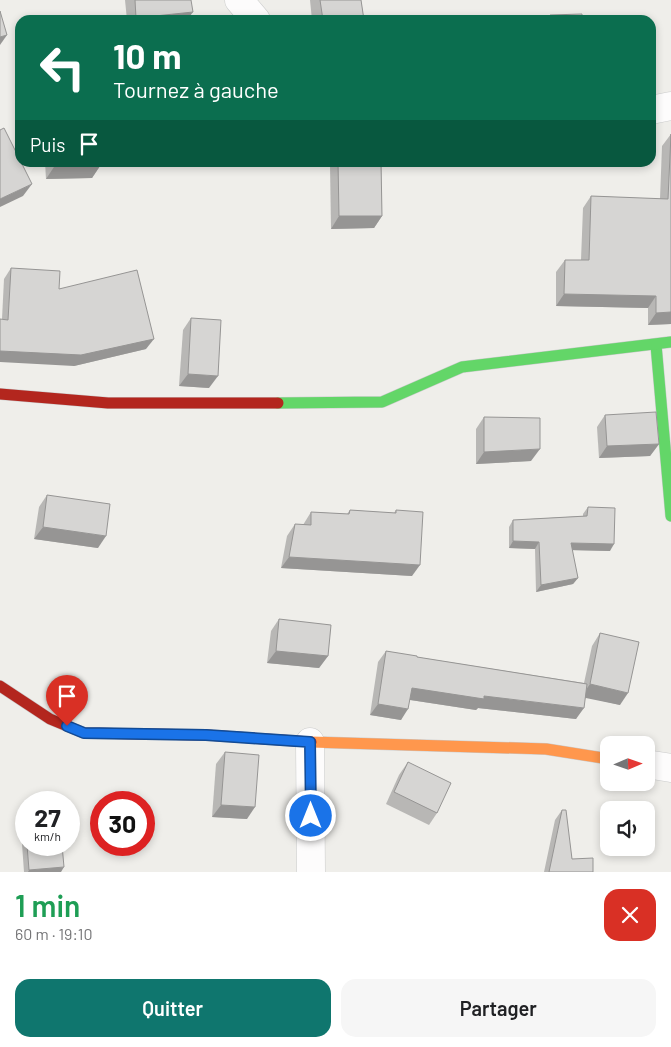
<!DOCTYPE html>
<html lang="fr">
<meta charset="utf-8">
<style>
:root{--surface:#fff;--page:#f6f6f6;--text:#202124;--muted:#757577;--accent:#0f766e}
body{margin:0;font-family:Barlow,sans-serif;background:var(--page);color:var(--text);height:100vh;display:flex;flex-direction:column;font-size:19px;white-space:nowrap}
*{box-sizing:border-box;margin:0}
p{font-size:16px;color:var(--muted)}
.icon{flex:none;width:28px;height:28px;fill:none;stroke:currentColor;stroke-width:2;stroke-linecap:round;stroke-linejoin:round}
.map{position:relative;height:872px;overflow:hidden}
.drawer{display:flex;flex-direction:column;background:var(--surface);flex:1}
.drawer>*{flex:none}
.guide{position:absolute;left:15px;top:15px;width:641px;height:152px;border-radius:15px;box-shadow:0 2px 8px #0003;background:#0b6e4f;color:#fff;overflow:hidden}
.needle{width:32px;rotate:88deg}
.fabs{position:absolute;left:600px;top:736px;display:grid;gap:10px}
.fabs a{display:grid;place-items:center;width:55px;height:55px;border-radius:10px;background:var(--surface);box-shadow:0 2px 8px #0003;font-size:25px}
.speed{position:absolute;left:15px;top:791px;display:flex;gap:10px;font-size:25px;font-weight:700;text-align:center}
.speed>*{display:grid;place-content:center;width:65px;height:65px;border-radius:50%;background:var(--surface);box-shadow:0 2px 8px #0003;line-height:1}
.speed small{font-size:12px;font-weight:400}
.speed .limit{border:8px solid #d22;background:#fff;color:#111}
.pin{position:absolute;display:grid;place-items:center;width:42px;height:42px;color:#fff;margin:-51px -21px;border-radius:50% 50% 50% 0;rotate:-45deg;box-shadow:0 0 5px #0007}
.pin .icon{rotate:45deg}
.me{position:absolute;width:55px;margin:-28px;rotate:0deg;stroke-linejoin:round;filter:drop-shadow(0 0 4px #0008)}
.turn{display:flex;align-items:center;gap:18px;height:105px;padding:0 15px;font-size:22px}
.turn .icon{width:65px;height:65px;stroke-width:2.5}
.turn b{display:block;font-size:35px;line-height:42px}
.then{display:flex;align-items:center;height:48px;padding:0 15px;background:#0003;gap:10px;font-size:19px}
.round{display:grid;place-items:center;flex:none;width:52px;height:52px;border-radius:15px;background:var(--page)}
.overview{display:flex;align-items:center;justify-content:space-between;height:85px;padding:0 15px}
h1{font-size:30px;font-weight:600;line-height:38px;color:#1e9e55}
.primary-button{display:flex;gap:10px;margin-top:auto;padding:10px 15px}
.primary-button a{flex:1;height:58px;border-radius:15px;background:var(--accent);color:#fff;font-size:20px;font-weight:600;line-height:58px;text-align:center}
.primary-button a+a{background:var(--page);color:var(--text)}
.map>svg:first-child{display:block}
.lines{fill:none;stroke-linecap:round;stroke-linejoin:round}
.street-casing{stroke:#cbcccc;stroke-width:29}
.fast-casing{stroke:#cacacb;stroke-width:12}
.slow-casing{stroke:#cacacb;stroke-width:12}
.jam-casing{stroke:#cacacb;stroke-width:12}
.street{stroke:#fdfcfc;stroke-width:28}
.fast{stroke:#63d668;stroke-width:11}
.slow{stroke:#ff974d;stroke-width:11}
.jam{stroke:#b3261e;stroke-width:11}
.wall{fill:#b8b7b5}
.shaded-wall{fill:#969594}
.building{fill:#d6d5d3;stroke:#969594}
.route-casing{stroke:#114b97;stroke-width:12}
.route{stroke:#1a73e8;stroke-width:9}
</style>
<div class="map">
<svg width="671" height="872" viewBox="0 0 671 872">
<rect width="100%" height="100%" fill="#efeeea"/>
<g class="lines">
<g class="street-casing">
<g id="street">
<path d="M239 0 256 20"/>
<path d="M651 110 671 106"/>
<path d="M310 742 311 872"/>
<path d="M646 764 671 768"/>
</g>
</g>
<g class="fast-casing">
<g id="fast">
<path d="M656 345 671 516"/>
<path d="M278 403 382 402 462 367 671 342"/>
</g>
</g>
<g class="slow-casing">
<path id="slow" d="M311 742 546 749 609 759"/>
</g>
<g class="jam-casing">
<g id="jam">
<path d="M0 394 108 403H278"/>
<path d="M0 686 50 719 84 733 206 735 311 742"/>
</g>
</g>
<use href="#street" class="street"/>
<use href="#fast" class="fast"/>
<use href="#slow" class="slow"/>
<use href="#jam" class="jam"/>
</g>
<g class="wall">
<path d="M125 0H191L187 20H127Z"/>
<path d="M310 0H361L364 20H312Z"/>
<path d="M671 134V324L648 325V308L556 306V272L565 260H581L583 208 591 196 660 199 662 146Z"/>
<path d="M45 162H100V166L92 178 46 179Z"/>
<path d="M332 162H381L382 216 374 228 331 229 330 165Z"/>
<path d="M11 268 59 289 146 349 74 366 2 319 4 279Z"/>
<path d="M191 318 209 388 179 386 183 330Z"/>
<path d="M605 415 659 444 650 456 599 458 597 427Z"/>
<path d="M484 417 531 461 476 464V429Z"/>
<path d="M47 495 98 548 34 539 39 507Z"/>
<path d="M588 507 610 551 572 550 578 578 573 584 536 592 535 549 509 548V527L513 520 583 516V514Z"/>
<path d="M350 510 394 513 396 510 412 576 281 568 287 536 295 524 303 525 311 512 347 514Z"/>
<path d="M279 619 328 656 319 668 267 663 271 631Z"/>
<path d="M600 633 620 705 586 697 576 719 478 708 476 710 410 700 401 720 370 715 378 662 386 651 417 657 584 683 592 646Z"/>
<path d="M225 752 247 819 212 817 216 764Z"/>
<path d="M408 762 437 813 429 825 386 804 399 775Z"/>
<path d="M562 810 572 859 593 872H544L555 820Z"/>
<path d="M26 839V845H62L61 872H24L22 844Z"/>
</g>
<g class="shaded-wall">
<path d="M193 12 187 20H135L136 18Z"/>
<path d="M7 35 0 45V37Z"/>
<path d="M100 166 92 178 46 179 54 167Z"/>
<path d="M32 184 23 196 0 207V199Z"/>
<path d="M339 216H382L374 228 331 229Z"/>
<path d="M564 294 656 296 648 308 556 306Z"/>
<path d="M671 312V324L648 325 656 313Z"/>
<path d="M154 339 146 349 74 366 0 362V351Z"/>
<path d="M188 374 218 376 209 388 179 386Z"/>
<path d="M659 444 650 456 599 458 607 446Z"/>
<path d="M540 449 531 461 476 464 484 452Z"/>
<path d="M43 527 106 536 98 548 34 539Z"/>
<path d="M513 541 539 542 535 549 509 548Z"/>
<path d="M571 543 614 544 610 551 567 550Z"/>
<path d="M289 557 420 565 412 576 281 568Z"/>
<path d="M578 578 573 584 536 592 541 585Z"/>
<path d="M276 651 328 656 319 668 267 663Z"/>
<path d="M590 684 628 693 620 705 581 697Z"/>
<path d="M412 688 484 696 584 708 576 719 478 708 476 710 404 699Z"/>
<path d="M378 704 408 709 401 720 370 715Z"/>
<path d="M221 805 255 807 247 819 212 817Z"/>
<path d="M64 867 61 872H28L29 870Z"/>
</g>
<g class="building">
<path d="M135 0H191L193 12 136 18Z"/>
<path d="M320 0H361L364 20H323Z"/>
<path d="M0 11 7 35 0 37Z"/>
<path d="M582 14V20H550V15Z"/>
<path d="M4 128 20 160V162H21L32 184 0 199V130Z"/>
<path d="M671 134V312L656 313V296L564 294 565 260H589L591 196 668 199Z"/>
<path d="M54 162H100V166L54 167Z"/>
<path d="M338 162H381L382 216H339Z"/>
<path d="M11 268 60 271 59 289 137 270 154 339 81 355 0 351V319L8 320Z"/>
<path d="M191 318 221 320 218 376 188 374Z"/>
<path d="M656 412 659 444 607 446 605 415Z"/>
<path d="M484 417 540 418V449L484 452Z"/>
<path d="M47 495 110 504 106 536 43 527Z"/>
<path d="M588 507 615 508 614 544 571 543 578 578 541 585 539 542 513 541V520L587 516Z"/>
<path d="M350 510 396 513V510L423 512 420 565 289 557 295 524 311 525V512L349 514Z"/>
<path d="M279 619 331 625 328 656 276 651Z"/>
<path d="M600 633 639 642 628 693 590 684Z"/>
<path d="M386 651 417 656V657L587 684 584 708 484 696V699L412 688 408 709 378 704Z"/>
<path d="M225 752 259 755 255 807 221 805Z"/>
<path d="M408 762 451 783 437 813 394 792Z"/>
<path d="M562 810H566L572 859 593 858V872H549Z"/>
<path d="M27 845H62L64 867 29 870Z"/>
</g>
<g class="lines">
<g class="route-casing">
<path id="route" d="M67 726 84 733 206 735 310 742 311 816"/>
</g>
<use href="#route" class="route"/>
</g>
</svg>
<div class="fabs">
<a><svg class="needle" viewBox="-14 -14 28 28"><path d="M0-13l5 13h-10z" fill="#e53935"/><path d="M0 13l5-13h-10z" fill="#757577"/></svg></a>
<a><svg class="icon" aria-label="sound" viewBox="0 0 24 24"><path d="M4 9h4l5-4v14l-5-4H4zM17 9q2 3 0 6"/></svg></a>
</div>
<div class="speed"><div>27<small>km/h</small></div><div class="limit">30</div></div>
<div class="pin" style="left:67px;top:726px;background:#d93025"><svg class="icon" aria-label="arrive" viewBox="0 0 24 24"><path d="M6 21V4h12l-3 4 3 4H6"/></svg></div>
<svg class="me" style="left:311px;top:816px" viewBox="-20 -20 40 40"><circle r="17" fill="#1a73e8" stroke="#fff" stroke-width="3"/><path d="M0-11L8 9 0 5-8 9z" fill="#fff"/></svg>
<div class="guide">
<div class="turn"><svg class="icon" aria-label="left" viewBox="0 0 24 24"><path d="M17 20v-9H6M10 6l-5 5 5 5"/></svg><div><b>10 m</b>Tournez à gauche</div></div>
<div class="then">Puis<svg class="icon" aria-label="arrive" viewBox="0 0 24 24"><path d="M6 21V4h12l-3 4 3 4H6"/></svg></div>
</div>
</div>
<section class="drawer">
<div class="overview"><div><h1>1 min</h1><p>60 m · 19:10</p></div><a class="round" style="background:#d93025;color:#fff"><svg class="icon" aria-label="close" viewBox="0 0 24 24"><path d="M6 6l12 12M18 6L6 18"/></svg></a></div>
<div class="primary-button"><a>Quitter</a><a>Partager</a></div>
</section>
